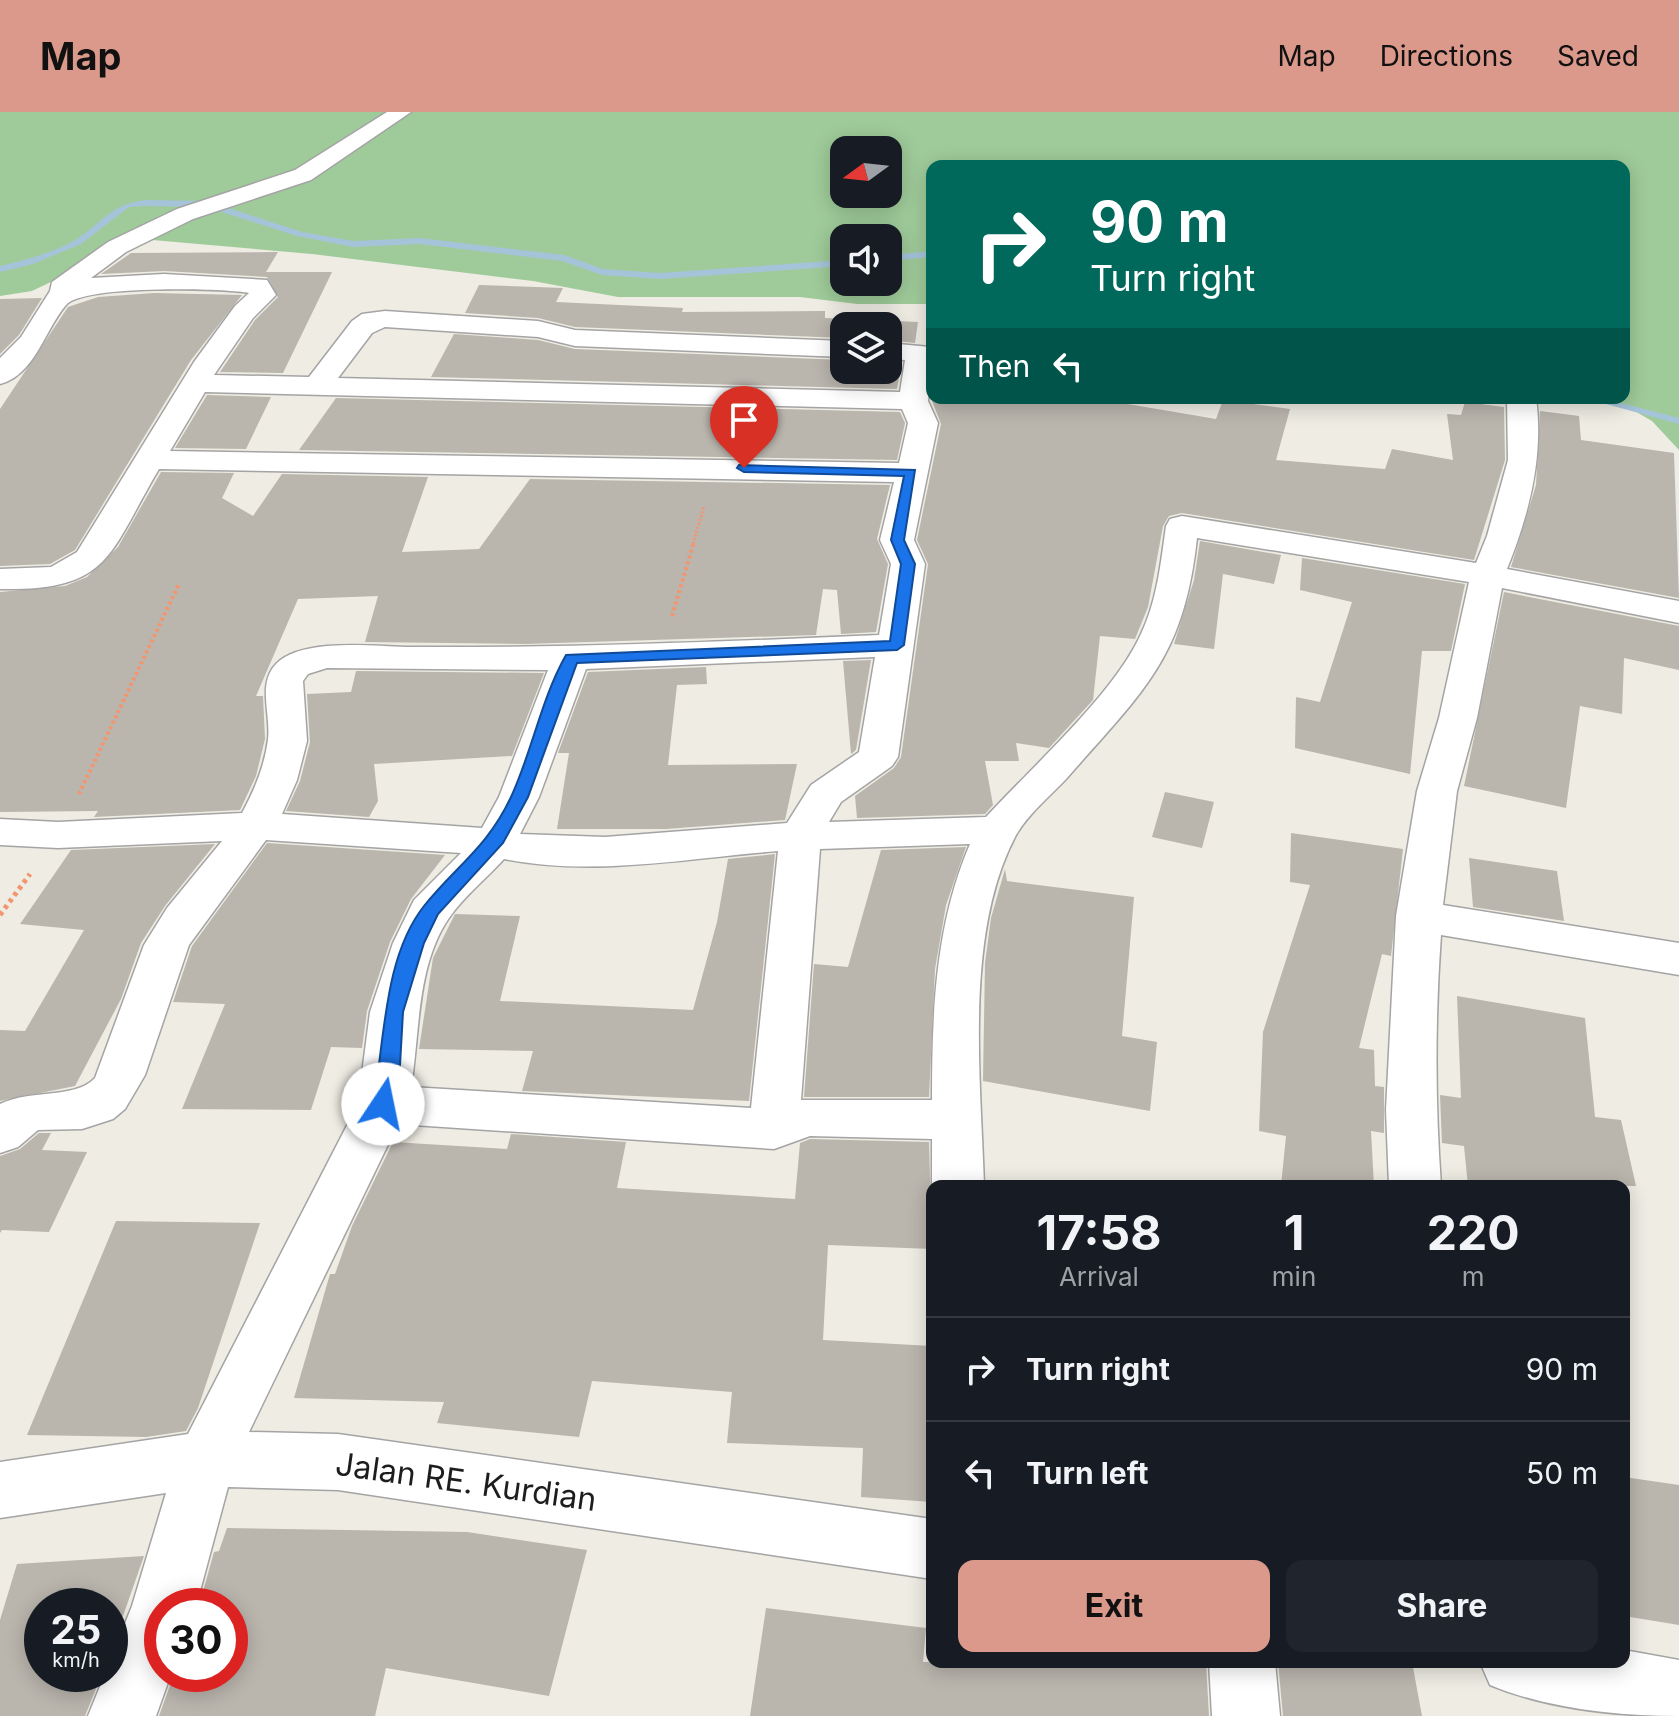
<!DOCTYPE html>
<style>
:root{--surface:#171b24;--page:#20242c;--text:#f1f3f6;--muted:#9ea1a6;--line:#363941;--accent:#db998b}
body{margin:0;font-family:Inter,sans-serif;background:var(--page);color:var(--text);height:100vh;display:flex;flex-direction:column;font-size:30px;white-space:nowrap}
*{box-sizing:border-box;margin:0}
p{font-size:26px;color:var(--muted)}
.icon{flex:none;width:44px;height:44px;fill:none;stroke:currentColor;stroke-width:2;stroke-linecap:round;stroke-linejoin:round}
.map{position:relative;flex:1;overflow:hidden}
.panel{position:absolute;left:926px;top:1068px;width:704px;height:488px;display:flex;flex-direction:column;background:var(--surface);border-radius:16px;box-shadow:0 4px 20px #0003}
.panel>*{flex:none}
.top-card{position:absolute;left:926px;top:48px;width:704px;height:244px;border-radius:16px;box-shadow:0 4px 20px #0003;background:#00695c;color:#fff;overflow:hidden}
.needle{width:52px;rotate:255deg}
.tools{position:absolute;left:830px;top:24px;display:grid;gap:16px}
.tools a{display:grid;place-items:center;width:72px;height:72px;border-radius:16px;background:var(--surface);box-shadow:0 4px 20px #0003;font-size:40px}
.speed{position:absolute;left:24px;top:1476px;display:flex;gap:16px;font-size:40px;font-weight:700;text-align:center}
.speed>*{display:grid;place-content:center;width:104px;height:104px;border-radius:50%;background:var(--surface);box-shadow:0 4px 20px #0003;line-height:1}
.speed small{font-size:20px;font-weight:400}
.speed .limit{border:12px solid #d22;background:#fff;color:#111}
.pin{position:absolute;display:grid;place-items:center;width:68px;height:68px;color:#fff;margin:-82px -34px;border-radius:50% 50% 50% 0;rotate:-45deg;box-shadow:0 0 8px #0007}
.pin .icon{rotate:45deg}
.me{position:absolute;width:88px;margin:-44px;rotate:11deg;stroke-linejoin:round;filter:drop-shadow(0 0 6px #0008)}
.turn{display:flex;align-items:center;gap:28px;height:168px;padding:0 32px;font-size:36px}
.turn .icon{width:104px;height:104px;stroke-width:2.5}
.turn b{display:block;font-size:56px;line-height:68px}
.then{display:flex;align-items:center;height:76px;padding:0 32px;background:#0003;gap:16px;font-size:30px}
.eta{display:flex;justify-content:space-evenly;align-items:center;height:136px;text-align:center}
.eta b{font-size:48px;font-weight:700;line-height:56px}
.cta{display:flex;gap:16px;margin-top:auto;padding:16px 32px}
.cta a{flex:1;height:92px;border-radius:16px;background:var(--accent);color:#111;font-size:32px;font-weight:700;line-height:92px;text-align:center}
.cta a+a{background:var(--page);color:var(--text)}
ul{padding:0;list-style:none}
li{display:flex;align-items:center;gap:24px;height:104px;padding:0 32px;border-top:2px solid var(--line)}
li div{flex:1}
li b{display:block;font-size:30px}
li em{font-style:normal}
header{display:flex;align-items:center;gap:48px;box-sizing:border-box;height:112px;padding:0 40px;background:var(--accent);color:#111}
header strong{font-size:38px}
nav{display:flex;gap:44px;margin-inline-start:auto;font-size:28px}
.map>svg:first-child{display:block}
.forest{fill:#9fcb9a;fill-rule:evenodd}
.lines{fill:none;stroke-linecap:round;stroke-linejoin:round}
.stream{fill:#a5c4da;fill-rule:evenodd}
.building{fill:#bab5ad}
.street-casing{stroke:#a4a4a4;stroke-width:3}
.path-far2{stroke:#f3966f;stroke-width:3;stroke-dasharray:2 2;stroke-linecap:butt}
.path-far1{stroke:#f3966f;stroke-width:4;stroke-dasharray:3 3;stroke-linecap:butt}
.path{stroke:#f3966f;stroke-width:5;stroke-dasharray:4 4;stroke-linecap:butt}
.street{fill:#fff;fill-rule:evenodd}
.route{fill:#1a73e8;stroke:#114b97;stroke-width:2}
.labels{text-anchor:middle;stroke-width:6;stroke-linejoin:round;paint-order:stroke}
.near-street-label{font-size:32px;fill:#1d1d1d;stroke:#fff}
</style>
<header>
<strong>Map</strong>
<nav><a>Map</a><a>Directions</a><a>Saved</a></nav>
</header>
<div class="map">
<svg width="1679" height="1604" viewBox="0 0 1679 1604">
<rect width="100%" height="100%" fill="#eeece3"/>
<path class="forest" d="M0 0H1679V338L1652 309 1612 286H1624V54H932V192H857L800 185H618L533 169 312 142 141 127 32 179 0 184ZM844 38H888V82H844ZM844 126H888V170H844Z"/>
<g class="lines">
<g class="stream">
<path d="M146 88 207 89 302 120 353 129 420 126 564 143 603 157 660 161 844 148V154L660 167 602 163 562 149 420 132 353 135 297 124 206 95 146 94 129 95 81 132 33 152 0 160V154C25 148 54 141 77 127 104 109 111 92 146 88Z"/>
<path d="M932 139V145L888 149V143Z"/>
<path d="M1584 286H1602L1679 306V312Z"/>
</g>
</g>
<g class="building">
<path d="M278 140 266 160H332L283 261 220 260 255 208 278 185 267 165 164 159 101 162 131 141Z"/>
<path d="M479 173 563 176 556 190 683 196 682 200 825 199V206L918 210 915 231 888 228V214H844V226L575 215 538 206 465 201Z"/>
<path d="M154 181 242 183 191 248 75 438 50 452 0 454V297L68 195 98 185Z"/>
<path d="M42 186 19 223 0 242V187Z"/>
<path d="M454 222 538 228 575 237 844 248V258H888V250L902 251 897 277 431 265Z"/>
<path d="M207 283 271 285 246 337 175 336Z"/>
<path d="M336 286 900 300 905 311 897 348 299 338Z"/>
<path d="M931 286H1092L1216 307 1223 288 1290 297 1276 348 1385 357 1392 337 1453 348 1447 302 1461 303 1465 290 1504 295 1505 348 1474 448 1182 401 1169 404 1163 414 1148 495 1135 527 1100 524 1093 588 1049 636 1016 631 1019 649H985L993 693 985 702 857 706 855 684 894 656 901 645 928 452 917 428 941 312Z"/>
<path d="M1540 299 1579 304 1581 328 1674 341 1679 486 1511 455 1536 373Z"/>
<path d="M161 360 234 361 222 386 253 404 282 362 428 365 402 440 479 437 530 367 890 373 877 427 888 452 876 520 841 522 837 478 823 477 816 523 524 532 365 530 378 484 298 487 256 584H263L265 627 256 664 240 698 94 705 98 699 0 700V480L65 474 87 465 118 435Z"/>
<path d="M1200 429 1281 443 1274 472 1223 462 1214 537 1174 532 1194 468Z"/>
<path d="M1302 446 1465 472 1451 539H1422L1410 662 1295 636 1296 585 1320 590 1352 490 1300 478Z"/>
<path d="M1504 480 1679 514V558L1624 546 1622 602 1580 594 1566 696 1464 674Z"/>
<path d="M871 548 856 638 851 642 843 549Z"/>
<path d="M706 555 707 572 677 573 668 653 797 652 785 708 666 717H557L569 641H558L588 560Z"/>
<path d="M356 559 544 561 512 644 374 652 378 689 369 705 286 699 300 669 310 630 307 582 351 580Z"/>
<path d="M1165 680 1214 690 1202 736 1152 725Z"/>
<path d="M1291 721 1403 737 1391 844 1382 842 1359 936 1374 938 1375 974 1384 975V1021L1371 1019 1374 1074H1281L1286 1024 1259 1019 1263 920 1310 773 1290 770Z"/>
<path d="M267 731 445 743 411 787 390 830 367 899 362 936 331 935 311 998 182 997 225 892 173 890 192 834Z"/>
<path d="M215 732 165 794 141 831 121 887 75 974 0 989V918L25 919 84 818 20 812 71 738Z"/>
<path d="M966 735 946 793 935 857 929 985H804L814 852 848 855 881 738Z"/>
<path d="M775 742 749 989 522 979 533 939 419 937 433 846 455 802 520 804 500 889 693 898 717 810 728 747Z"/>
<path d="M1469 746 1557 759 1564 809 1473 795Z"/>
<path d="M1005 757 1007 769 1134 785 1122 924 1157 930 1150 999 983 969 985 851 991 806Z"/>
<path d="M1457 884 1585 906 1595 1005 1621 1008 1636 1074H1468L1464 1034 1442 1031 1440 983 1461 986Z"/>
<path d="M39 1021H51L42 1038 87 1040 49 1120 2 1118 0 1121V1044L20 1037Z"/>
<path d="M511 1022 626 1030 617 1076 795 1087 800 1031 810 1027 929 1030 932 1137 828 1133 823 1228 932 1234V1390L861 1385 863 1336 727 1331 732 1280 592 1269 579 1325 437 1311 444 1290 294 1286 330 1162H335L352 1114 393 1030 507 1037Z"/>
<path d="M116 1109 260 1111 198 1296 186 1319 146 1325 27 1323Z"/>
<path d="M1624 1365 1679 1373V1513L1630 1505 1624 1477Z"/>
<path d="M227 1416 467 1420 587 1438 549 1584 386 1556 375 1604H159L174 1562H230V1494H199L214 1440 219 1439Z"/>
<path d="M144 1444 110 1541V1494H42V1562H102L85 1604H0V1508L17 1452Z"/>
<path d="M766 1496 926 1516 923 1550H1206L1209 1604H750Z"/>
<path d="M1278 1550H1412L1422 1604H1283Z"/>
</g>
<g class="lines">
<g class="street-casing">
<g id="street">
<path d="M387 0H411L311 68 193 107 126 140 91 166 164 162 267 168 276 183 253 206 214 263 309 265 352 209 362 202 385 199 538 209 575 218 844 229V245L575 234 538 225 385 215 372 221 338 266 900 280 905 248 888 247V231L930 235 932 256 928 289 938 311 914 428 925 452 898 645 892 654 841 690 829 710 986 705C1032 655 1114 582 1141 522 1157 489 1161 450 1166 414L1170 407 1182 404 1476 451 1487 424 1508 348 1507 287 1536 286C1544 344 1529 403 1507 457L1679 489V511L1502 476 1477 606 1457 679 1443 793 1679 831V863L1441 823C1435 907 1435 990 1441 1074H1389L1386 998 1396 804 1417 679 1439 606 1469 470 1197 426C1184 547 1143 579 1067 666 1050 684 1026 704 1015 725 964 823 981 967 984 1074H932V1027L810 1024 774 1037 398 1012 249 1320 338 1322 932 1407V1467L338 1378 228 1375 196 1494H162V1562H171L156 1604H88L105 1562H110V1549L132 1494 166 1381 0 1406V1350L188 1322 358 992 370 900 393 831 414 788 461 741 266 728 189 833 145 963 125 997 113 1007 82 1017 38 1018 18 1035 0 1041V992C31 977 76 987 95 966L144 833 167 796 222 729 58 736 0 733V707L58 710 242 701C254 679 265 653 268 627 271 602 257 572 276 552 301 526 372 534 406 535 564 536 721 530 879 523L891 452 880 428 894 370 159 357C108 443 111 479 0 477V457L51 455 77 440 194 250 235 194 249 181C222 176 83 173 66 193 45 217 35 263 0 272V246L21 225 50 179 52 170 108 130 177 97 295 58ZM205 280 902 297 908 311 899 351 170 339ZM875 545 859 640 811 673 787 711 605 725 520 722 539 685 586 557ZM327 556 548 558 499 685 482 716 282 702 297 668 307 629 303 569 308 562ZM970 732C935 813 932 901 932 988H801L820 737ZM778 739 751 996 411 975C420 921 416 854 449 806 464 784 487 766 504 747 592 765 689 746 778 739Z"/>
<path d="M1624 1538 1679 1548V1604C1617 1604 1548 1597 1490 1573L1480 1550H1624Z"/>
<path d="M1209 1550H1275L1280 1604H1212Z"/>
</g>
</g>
<path class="path-far2" d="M693 432 704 394"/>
<g class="path-far1">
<path d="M672 504 694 430"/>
<path d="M79 682 179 472"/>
</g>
<path class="path" d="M0 803 30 762"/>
<use href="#street" class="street"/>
</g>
<path class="route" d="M739 353 915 358 904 428 915 452 904 533 897 538 577 551 528 685 503 731 438 802 424 831 403 900 400 953 393 992 390 997H376L373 992C385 930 383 846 424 794 457 753 487 736 511 685 532 640 541 587 566 543L890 529 901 452 891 428 904 364 744 360 737 356Z"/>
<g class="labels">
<g class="near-street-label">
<text transform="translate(466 1370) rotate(8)" y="11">Jalan RE. Kurdian</text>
</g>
</g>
</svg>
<div class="tools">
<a><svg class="needle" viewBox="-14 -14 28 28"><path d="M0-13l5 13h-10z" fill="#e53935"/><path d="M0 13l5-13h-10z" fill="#9ea1a6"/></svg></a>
<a><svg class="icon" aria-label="sound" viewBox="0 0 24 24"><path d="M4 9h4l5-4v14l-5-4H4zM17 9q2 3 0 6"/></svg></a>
<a><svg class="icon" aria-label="layers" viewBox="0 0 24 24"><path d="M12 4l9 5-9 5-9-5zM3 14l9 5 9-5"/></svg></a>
</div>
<div class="speed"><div>25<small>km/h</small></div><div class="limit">30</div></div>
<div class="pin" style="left:744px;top:356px;background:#d93025"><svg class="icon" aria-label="arrive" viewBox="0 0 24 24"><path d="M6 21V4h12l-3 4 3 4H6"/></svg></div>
<svg class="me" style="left:383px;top:992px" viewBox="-20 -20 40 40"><circle r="19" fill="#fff"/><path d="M0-13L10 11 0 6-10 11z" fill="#1a73e8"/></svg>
<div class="top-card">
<div class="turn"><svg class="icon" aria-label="right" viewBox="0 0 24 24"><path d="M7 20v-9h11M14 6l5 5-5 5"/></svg><div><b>90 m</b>Turn right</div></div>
<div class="then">Then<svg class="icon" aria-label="left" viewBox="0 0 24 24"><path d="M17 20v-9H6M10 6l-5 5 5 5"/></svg></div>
</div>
<section class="panel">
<div class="eta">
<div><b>17:58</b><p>Arrival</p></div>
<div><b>1</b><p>min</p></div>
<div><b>220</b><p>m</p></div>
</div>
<ul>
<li><svg class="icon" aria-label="right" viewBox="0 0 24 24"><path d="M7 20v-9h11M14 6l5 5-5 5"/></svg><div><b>Turn right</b></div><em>90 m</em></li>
<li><svg class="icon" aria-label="left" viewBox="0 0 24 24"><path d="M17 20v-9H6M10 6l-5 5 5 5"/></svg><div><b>Turn left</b></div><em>50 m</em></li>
</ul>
<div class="cta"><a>Exit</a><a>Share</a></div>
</section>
</div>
